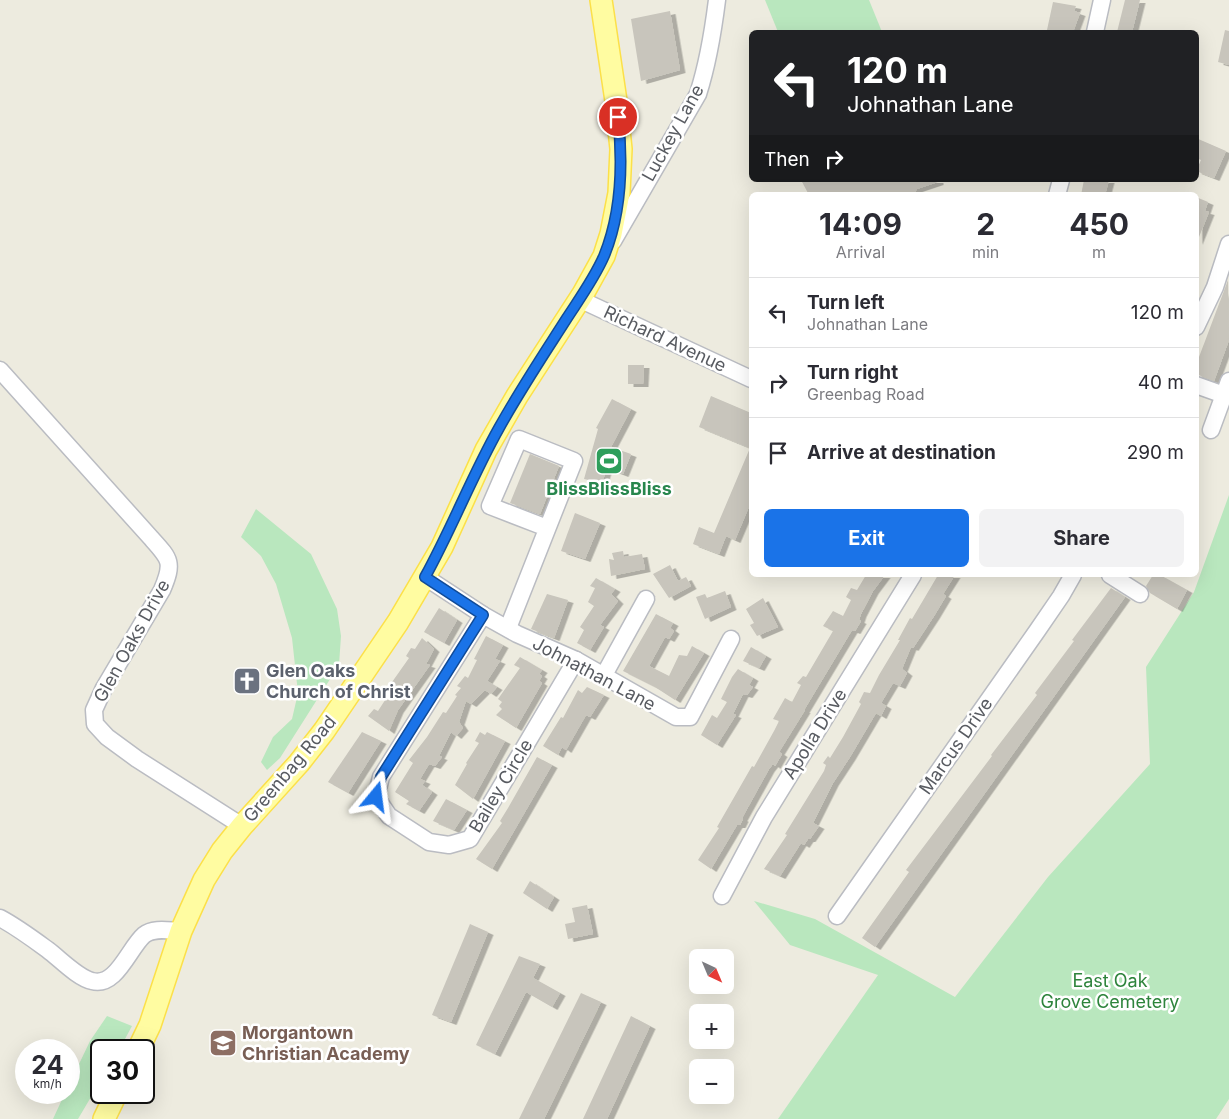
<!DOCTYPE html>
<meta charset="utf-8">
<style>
:root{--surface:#fff;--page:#f2f2f3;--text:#2b2b33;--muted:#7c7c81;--line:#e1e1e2;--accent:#1a73e8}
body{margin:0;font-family:Inter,sans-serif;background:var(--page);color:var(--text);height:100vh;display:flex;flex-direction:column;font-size:19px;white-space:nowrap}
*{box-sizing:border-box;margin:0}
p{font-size:16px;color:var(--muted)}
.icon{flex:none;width:28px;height:28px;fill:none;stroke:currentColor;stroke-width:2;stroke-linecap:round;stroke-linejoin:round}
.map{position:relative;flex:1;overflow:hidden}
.drawer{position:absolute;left:749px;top:192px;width:450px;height:385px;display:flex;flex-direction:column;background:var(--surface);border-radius:8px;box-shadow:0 5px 20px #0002}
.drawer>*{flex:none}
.top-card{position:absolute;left:749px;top:30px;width:450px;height:152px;border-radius:8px;box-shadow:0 5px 20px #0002;background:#202124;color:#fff;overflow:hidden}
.needle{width:32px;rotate:136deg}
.buttons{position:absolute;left:689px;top:949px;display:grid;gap:10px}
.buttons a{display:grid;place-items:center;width:45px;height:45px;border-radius:8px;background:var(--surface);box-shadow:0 5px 20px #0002;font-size:25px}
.speed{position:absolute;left:15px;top:1039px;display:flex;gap:10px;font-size:25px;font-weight:700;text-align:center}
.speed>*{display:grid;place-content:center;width:65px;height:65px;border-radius:50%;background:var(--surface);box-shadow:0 5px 20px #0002;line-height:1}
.speed small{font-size:12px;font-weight:400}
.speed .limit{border:2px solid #111;border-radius:8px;background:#fff;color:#111}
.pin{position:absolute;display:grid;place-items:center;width:42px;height:42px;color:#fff;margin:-21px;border:2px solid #fff;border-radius:50%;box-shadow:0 1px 5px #0007}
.me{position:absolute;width:55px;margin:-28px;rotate:16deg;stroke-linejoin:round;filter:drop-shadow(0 0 4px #0008)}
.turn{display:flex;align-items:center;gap:18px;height:105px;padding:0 15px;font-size:22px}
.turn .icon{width:65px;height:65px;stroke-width:2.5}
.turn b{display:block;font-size:35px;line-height:42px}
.then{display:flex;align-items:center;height:48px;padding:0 15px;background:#0003;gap:10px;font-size:19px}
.eta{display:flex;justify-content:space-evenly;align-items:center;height:85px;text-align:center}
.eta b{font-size:30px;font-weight:700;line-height:35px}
.action{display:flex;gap:10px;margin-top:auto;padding:10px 15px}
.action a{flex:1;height:58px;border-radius:8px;background:var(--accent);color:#fff;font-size:20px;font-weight:700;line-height:58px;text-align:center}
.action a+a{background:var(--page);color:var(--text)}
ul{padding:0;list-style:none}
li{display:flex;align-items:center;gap:15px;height:70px;padding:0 15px;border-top:1px solid var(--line)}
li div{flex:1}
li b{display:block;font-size:19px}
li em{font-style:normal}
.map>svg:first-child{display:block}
.green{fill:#b9e7be}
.building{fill:#c8c5bc;filter:url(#shadow)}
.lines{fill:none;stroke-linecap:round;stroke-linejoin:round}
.minor-casing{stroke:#babcc2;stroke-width:19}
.major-casing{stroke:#fce049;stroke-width:24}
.minor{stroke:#fff;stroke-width:16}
.major{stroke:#fffca1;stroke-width:21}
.route-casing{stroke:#114b97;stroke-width:12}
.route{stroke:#1a73e8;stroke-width:9}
.labels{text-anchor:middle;stroke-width:5;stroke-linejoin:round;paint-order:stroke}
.street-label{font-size:18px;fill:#585b61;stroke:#fff}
.leisure-label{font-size:18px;font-weight:bold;fill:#27864d;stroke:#fff}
.worship-label{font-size:18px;font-weight:bold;fill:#5b616d;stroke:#fff;text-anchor:start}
.park-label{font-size:18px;fill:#2e843c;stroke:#fff}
.education-label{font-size:18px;font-weight:bold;fill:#785e54;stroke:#fff;text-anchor:start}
</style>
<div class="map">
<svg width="1229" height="1119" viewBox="0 0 1229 1119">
<defs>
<filter id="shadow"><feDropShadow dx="5.5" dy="3" stdDeviation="0" flood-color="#0004"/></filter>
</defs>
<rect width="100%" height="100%" fill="#edebdf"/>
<g class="green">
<path d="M765 0H869L882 32H778Z"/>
<path d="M1229 495V1099L1216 1119H778L878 975 790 945 754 901 815 919 955 997 1048 877 1150 764 1146 667 1194 592Z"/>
<path d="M256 509 311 554 337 609 341 636 339 665 280 758 267 770 261 762 273 737 292 719 298 693 292 638 276 584 261 556 241 537Z"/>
<path d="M107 1016 132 1026 119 1050H101V1080L78 1119H53L65 1093 69 1092V1085L90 1041Z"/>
</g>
<g class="building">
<path d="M1125 0H1140L1132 32H1117Z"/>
<path d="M1053 2 1076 6 1074 11 1080 13 1073 32H1058L1047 30Z"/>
<path d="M670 11 680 70 641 81 631 19Z"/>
<path d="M1225 30 1229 31V65L1218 62Z"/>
<path d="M1196 138 1226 151 1214 178 1196 171 1201 160 1196 158Z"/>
<path d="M801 180H938V182L917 189 913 195H809Z"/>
<path d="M1084 180H1109L1105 195H1081Z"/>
<path d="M1196 197 1208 202 1205 211 1209 212 1197 242Z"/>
<path d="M1228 280 1229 340 1214 381 1196 374V365Z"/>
<path d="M628 365H644L643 384H628Z"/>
<path d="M711 396 751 413V502L735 540 726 536 719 554 693 544 699 527 714 533 750 448 699 427Z"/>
<path d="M612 399 631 409 611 447 631 454 623 474 607 468 602 483 584 479 598 429 596 428Z"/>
<path d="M530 454 559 466 540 514 510 503Z"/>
<path d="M575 513 600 523 585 559 561 551Z"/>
<path d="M623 551 624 557 642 554 645 569 611 576 609 559 614 560 612 553Z"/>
<path d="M670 565 678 581 686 577 691 586 669 598 653 574Z"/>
<path d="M866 575H885L873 591 861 614 859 620 861 621 855 631 852 630 804 710H805L779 752 782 754 775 766 773 764 769 769 742 818 743 819 740 825H737L711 869 698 860 719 828 717 827 752 766 754 767 774 731 779 721 773 719 785 698 792 702 801 685 797 683 803 676 806 677 833 631 823 626 833 611 843 616 851 600 846 597 851 588 857 590Z"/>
<path d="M938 575H955L943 594 946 596 934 616 913 648 911 647 902 669 907 673 900 686 893 683 881 703 886 706 881 716 876 713 850 757 833 783 813 823 819 826 810 839H808L804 845 801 843 780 876 764 869 787 835 785 834 824 771 826 765 823 763 828 756 830 758 843 737 861 704 859 702 864 692 870 693 879 675 900 640H898L910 618 912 619Z"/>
<path d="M1153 575H1160L1187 590 1177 609 1150 593 1146 586Z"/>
<path d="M596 578 615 589 611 594 618 601 600 625 604 627 590 650 577 643 584 630 580 627 594 606 588 602 595 588 590 586Z"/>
<path d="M1111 588 1125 597 875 947 862 938 909 872 906 870 992 756 991 755 1037 695 1035 693 1074 641 1072 640Z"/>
<path d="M725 591 731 607 705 619 696 597 705 594 707 598Z"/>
<path d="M547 594 568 600 554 638 531 629Z"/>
<path d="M763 598 778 627 757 636 750 625 754 623 746 609Z"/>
<path d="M439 608 457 620 444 643 424 632Z"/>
<path d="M656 614 673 623 670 628 674 631 669 639 665 637 649 666 669 676 679 655 687 656 692 646 704 653 675 700 655 687 623 671Z"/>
<path d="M486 636 503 645 495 659 500 661 487 681 497 687 491 694 485 690 471 704 466 701 459 722 463 728 456 736 451 732 439 756 442 757 435 766 429 764 420 779 425 781 422 785 432 792 419 811 406 804 409 801 395 792 413 763 409 760 427 737 443 712 446 713 457 696 455 695 461 688 457 686 465 676 468 678 477 660 474 659Z"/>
<path d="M422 638 434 649 426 664 430 665 398 710 389 731 368 716 374 709 378 711 389 694 385 692 409 658 406 656 411 648 415 649Z"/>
<path d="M751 647 766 656 759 668 743 661Z"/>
<path d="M520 657 542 670 539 674 542 676 539 681 542 683 516 728 496 715 502 709 499 706 502 702 498 699 520 668 514 665Z"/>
<path d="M738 669 753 678 749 685 753 687 747 695 743 694 733 714 736 715 717 745 701 735 712 715 717 718 727 702 721 699 732 677Z"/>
<path d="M587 687 604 695 590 717 586 715 566 750 562 747 558 755 543 746 561 717 563 718 578 690 582 693Z"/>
<path d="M362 732 381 741 348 793 328 782Z"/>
<path d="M480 732 485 735 487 732 505 741 473 799 455 785 467 764 466 763 479 743 475 741Z"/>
<path d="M537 757 552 765 492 869 476 859 502 823 500 821 508 808Z"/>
<path d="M446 799 467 810 454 830 433 821Z"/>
<path d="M530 881 554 897 547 909 523 893Z"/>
<path d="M587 905 593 934 568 939 565 924 575 922 572 908Z"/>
<path d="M470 924 488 932 451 1022 432 1015Z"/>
<path d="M519 956 540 964 533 978 560 993 552 1007 526 992 495 1054 476 1045Z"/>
<path d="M581 993 601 1002 544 1119H519Z"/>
<path d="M631 1016 650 1026 607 1119H583Z"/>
</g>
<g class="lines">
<g class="minor-casing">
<g id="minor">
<path d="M1095 32 1102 0"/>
<path d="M1057 195 1061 180"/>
<path d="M613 241 698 94C708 63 713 32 717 0"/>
<path d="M579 299 751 379"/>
<path d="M1196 327 1215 287 1229 244"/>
<path d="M0 370 151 538C170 559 174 562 162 590L104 688 94 710 95 724 107 737 137 759 242 826"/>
<path d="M1196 385 1224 395"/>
<path d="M1211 430 1229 381"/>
<path d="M1110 575 1140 594"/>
<path d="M425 577 483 615 517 634 576 660 676 717H690L731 639"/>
<path d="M483 615 381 777 376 797 389 816 429 842 449 845 470 839 576 660"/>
<path d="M508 628 574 461 519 439 490 506 547 528"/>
<path d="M604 675 646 599"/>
<path d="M722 896 764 817 913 575"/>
<path d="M837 916 1037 631 1061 596 1073 575"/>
<path d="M0 918C17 927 33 939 48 950 60 959 78 978 92 981 116 988 129 948 144 935 154 927 170 931 181 931"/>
</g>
</g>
<g class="major-casing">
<g id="major">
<path d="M138 1050 150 1025 181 931 204 880 222 851 242 826 299 763 324 731 398 622 442 547 486 450 517 396 583 294 604 256 611 234 619 193 621 149 616 101 601 0"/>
<path d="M104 1119 117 1092"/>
</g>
</g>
<use href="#minor" class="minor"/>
<use href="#major" class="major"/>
</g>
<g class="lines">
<g class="route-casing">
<path id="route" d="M376 797 381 777 483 615 425 577C452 528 472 476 499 428 520 390 544 354 567 318 580 298 595 277 604 256 622 212 623 163 618 117"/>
</g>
<use href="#route" class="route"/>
</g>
<defs>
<g id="stadium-square" transform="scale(1.4375)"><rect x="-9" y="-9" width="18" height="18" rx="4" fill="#2e9e5b" stroke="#fff"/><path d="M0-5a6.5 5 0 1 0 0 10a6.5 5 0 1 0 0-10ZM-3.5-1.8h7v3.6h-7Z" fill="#fff"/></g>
<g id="church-square" transform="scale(1.4375)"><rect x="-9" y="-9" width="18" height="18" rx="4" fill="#6b7280" stroke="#fff"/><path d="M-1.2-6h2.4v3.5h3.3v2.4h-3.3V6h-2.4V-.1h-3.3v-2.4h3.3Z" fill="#fff"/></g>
<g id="school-square" transform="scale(1.4375)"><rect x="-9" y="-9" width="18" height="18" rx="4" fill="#8d6e63" stroke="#fff"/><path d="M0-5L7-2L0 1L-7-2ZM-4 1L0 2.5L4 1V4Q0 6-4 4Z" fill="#fff"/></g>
</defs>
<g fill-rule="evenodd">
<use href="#stadium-square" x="609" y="461"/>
<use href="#church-square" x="247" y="681"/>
<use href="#school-square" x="223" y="1043"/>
</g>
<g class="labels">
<g class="street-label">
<text transform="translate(673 133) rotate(-61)" y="6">Luckey Lane</text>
<text transform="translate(665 339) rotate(25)" y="6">Richard Avenue</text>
<text transform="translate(132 641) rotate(-61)" y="6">Glen Oaks Drive</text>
<text transform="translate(594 674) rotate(28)" y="6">Johnathan Lane</text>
<text transform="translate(815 734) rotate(-58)" y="6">Apolla Drive</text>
<text transform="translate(956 746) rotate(-55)" y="6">Marcus Drive</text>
<text transform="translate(290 769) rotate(-50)" y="6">Greenbag Road</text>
<text transform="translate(501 786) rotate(-59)" y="6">Bailey Circle</text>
</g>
<g class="leisure-label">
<text x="609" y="495">BlissBlissBliss</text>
</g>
<g class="worship-label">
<text x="266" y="677">Glen Oaks<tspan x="266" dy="21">Church of Christ</tspan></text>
</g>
<g class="park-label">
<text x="1110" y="987">East Oak<tspan x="1110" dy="21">Grove Cemetery</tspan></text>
</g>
<g class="education-label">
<text x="242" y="1039">Morgantown<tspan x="242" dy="21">Christian Academy</tspan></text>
</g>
</g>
</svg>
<div class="buttons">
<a><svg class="needle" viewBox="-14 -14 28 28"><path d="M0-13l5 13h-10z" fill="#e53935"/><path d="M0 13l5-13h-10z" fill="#7c7c81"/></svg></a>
<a>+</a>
<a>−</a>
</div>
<div class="speed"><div>24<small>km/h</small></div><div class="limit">30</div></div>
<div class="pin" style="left:618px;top:117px;background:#d93025"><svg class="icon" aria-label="arrive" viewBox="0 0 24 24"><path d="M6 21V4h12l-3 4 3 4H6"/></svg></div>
<svg class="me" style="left:376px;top:797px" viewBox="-20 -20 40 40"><path d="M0-17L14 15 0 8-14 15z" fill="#1a73e8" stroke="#fff" stroke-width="4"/></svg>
<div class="top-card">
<div class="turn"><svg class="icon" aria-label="left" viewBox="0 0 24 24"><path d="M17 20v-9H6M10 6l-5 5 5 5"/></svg><div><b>120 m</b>Johnathan Lane</div></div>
<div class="then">Then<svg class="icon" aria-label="right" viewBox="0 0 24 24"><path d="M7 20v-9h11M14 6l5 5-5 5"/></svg></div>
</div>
<section class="drawer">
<div class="eta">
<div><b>14:09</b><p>Arrival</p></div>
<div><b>2</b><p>min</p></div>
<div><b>450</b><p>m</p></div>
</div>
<ul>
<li><svg class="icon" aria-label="left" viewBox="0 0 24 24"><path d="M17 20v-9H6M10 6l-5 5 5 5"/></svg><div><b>Turn left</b><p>Johnathan Lane</p></div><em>120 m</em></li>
<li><svg class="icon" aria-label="right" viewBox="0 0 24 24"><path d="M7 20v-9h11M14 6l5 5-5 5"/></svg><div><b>Turn right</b><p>Greenbag Road</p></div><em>40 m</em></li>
<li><svg class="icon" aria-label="arrive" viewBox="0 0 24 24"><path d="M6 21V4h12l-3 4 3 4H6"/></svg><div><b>Arrive at destination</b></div><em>290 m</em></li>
</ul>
<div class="action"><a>Exit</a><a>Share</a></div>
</section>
</div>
